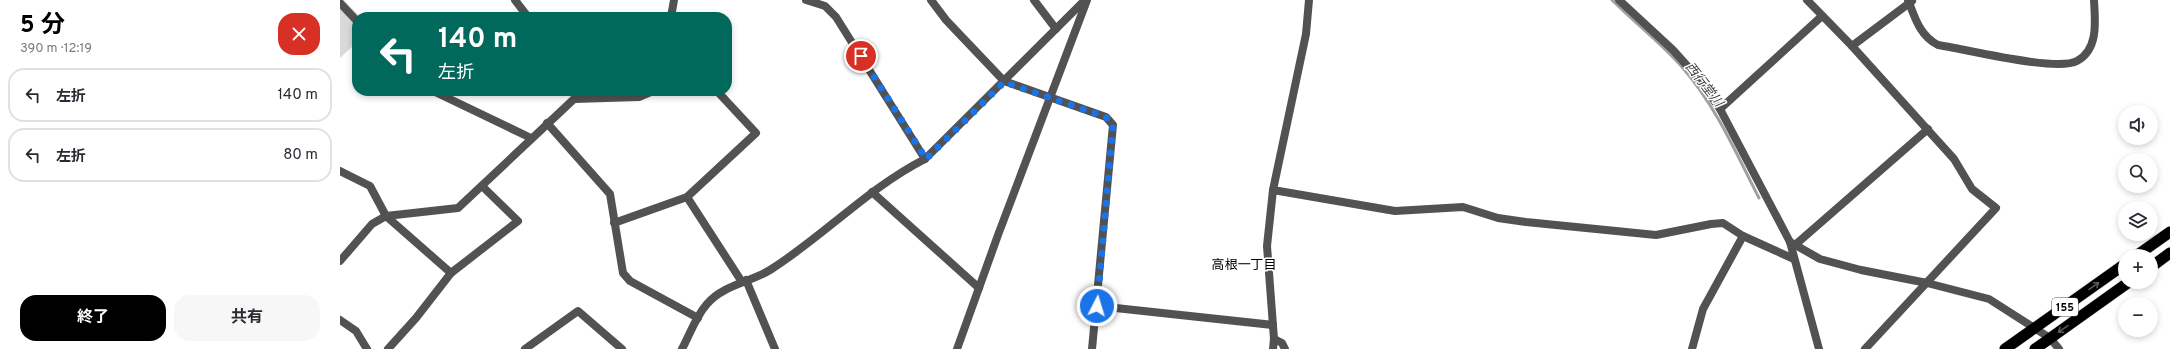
<!DOCTYPE html>
<html lang="ja">
<meta charset="utf-8">
<style>
:root{--surface:#fff;--page:#f7f7f7;--text:#2b2b33;--muted:#7c7c81;--line:#e1e1e2;--accent:#000}
body{margin:0;font-family:Overpass,"Noto Sans JP",sans-serif;background:var(--page);color:var(--text);height:100vh;display:flex;flex-direction:column;font-size:15px;white-space:nowrap}
*{box-sizing:border-box;margin:0}
p{font-size:13px;color:var(--muted)}
.icon{flex:none;width:22px;height:22px;fill:none;stroke:currentColor;stroke-width:2;stroke-linecap:round;stroke-linejoin:round}
.map{position:relative;flex:1;overflow:hidden}
.panel{display:flex;flex-direction:column;background:var(--surface);width:340px}
.panel>*{flex:none}
.guide{position:absolute;left:12px;top:12px;width:380px;height:84px;border-radius:16px;box-shadow:0 2px 6px #0003;background:#00695c;color:#fff;overflow:hidden}
.controls{position:absolute;left:1778px;top:105px;display:grid;gap:8px}
.controls a{display:grid;place-items:center;width:40px;height:40px;border-radius:50%;background:var(--surface);box-shadow:0 2px 6px #0003;font-size:20px}
.pin{position:absolute;display:grid;place-items:center;width:34px;height:34px;color:#fff;margin:-17px;border:2px solid #fff;border-radius:50%;box-shadow:0 1px 4px #0007}
.me{position:absolute;width:44px;margin:-22px;rotate:5deg;stroke-linejoin:round;filter:drop-shadow(0 0 3px #0008)}
.turn{display:flex;align-items:center;gap:14px;height:84px;padding:0 20px;font-size:18px}
.turn .icon{width:52px;height:52px;stroke-width:2.5}
.turn b{display:block;font-size:28px;line-height:34px}
.round{display:grid;place-items:center;flex:none;width:42px;height:42px;border-radius:16px;background:var(--page)}
.headline{display:flex;align-items:center;justify-content:space-between;height:68px;padding:0 20px}
h1{font-size:24px;font-weight:700;line-height:30px;color:var(--accent)}
.cta{display:flex;gap:8px;margin-top:auto;padding:8px 20px}
.cta a{flex:1;height:46px;border-radius:16px;background:var(--accent);color:#fff;font-size:16px;font-weight:700;line-height:46px;text-align:center}
.cta a+a{background:var(--page);color:var(--text)}
ul{padding:0;list-style:none}
li{display:flex;align-items:center;gap:12px;height:54px;margin:0 8px 6px;padding:0 12px;border:2px solid var(--line);border-radius:16px}
li div{flex:1}
li b{display:block;font-size:15px}
li em{font-style:normal}
main{display:flex;flex:1;min-height:0}
.map>svg:first-child{display:block}
.green{fill:#d9d9d9}
.lines{fill:none;stroke-linecap:round;stroke-linejoin:round}
.stream{stroke:#a0a0a0;stroke-width:3}
.trunk-casing{stroke:#dbdbdb;stroke-width:12}
.minor{stroke:#525252;stroke-width:8}
.tertiary{stroke:#525252;stroke-width:8}
.trunk{stroke:#000;stroke-width:11}
.oneway{stroke:#595959}
.route{stroke:#1a73e8;stroke-width:7;stroke-dasharray:0 12.6}
.labels{text-anchor:middle;stroke-width:3;stroke-linejoin:round;paint-order:stroke}
.shield{fill:#fff;stroke:#4c4c4c;stroke-width:1}
.shield-label{font-size:11px;font-weight:bold;fill:#000}
.water-label{font-size:13px;font-style:italic;fill:#414141;stroke:#fff}
.neighbourhood-label{font-size:13px;fill:#000;stroke:#fff}
</style>
<main>
<section class="panel">
<div class="headline"><div><h1>5 分</h1><p>390 m · 12:19</p></div><a class="round" style="background:#d93025;color:#fff"><svg class="icon" aria-label="close" viewBox="0 0 24 24"><path d="M6 6l12 12M18 6L6 18"/></svg></a></div>
<ul>
<li><svg class="icon" aria-label="left" viewBox="0 0 24 24"><path d="M17 20v-9H6M10 6l-5 5 5 5"/></svg><div><b>左折</b></div><em>140 m</em></li>
<li><svg class="icon" aria-label="left" viewBox="0 0 24 24"><path d="M17 20v-9H6M10 6l-5 5 5 5"/></svg><div><b>左折</b></div><em>80 m</em></li>
</ul>
<div class="cta"><a>終了</a><a>共有</a></div>
</section>
<div class="map">
<svg width="1830" height="349" viewBox="0 0 1830 349">
<rect width="100%" height="100%" fill="#fff"/>
<path class="green" d="M0 0H4L20 17H17V42L0 58Z"/>
<g class="lines">
<path class="stream" d="M1272 0C1295 23 1321 43 1342 67 1376 106 1396 153 1419 198"/>
<g class="trunk-casing">
<g id="trunk">
<path d="M1796 256 1830 232"/>
<path d="M1811 267 1830 253"/>
<path d="M1665 349 1785 264"/>
<path d="M1695 349 1789 282"/>
</g>
</g>
<g class="minor">
<path d="M175 0 188 17"/>
<path d="M466 0 485 6 496 17 585 159"/>
<path d="M591 0 606 20 664 81 766 117 773 125 752 349"/>
<path d="M694 0 716 29"/>
<path d="M1279 0 1333 50 1358 78 1380 109 1450 242 1479 349"/>
<path d="M1467 0 1512 46 1614 159 1632 189 1656 208 1525 349"/>
<path d="M1568 0C1575 18 1580 36 1598 45 1625 49 1716 72 1737 61 1759 49 1755 21 1754 0"/>
<path d="M0 3 17 21"/>
<path d="M331 17 334 0"/>
<path d="M1512 46 1572 1"/>
<path d="M93 91 191 138"/>
<path d="M1380 109 1482 16"/>
<path d="M207 123 270 194 283 273 290 281 358 318"/>
<path d="M0 171 30 186 46 216 111 273"/>
<path d="M933 190 1055 211 1123 207 1158 218 1186 222 1316 235 1371 224 1383 223 1403 236 1454 259"/>
<path d="M532 192 639 288"/>
<path d="M347 197 402 282"/>
<path d="M274 223 347 197 416 133 377 91"/>
<path d="M1450 242 1480 259 1521 270 1587 283 1649 299 1710 338 1719 349"/>
<path d="M1455 245 1588 129"/>
<path d="M0 261 32 224 46 216 118 208 234 99 299 97 313 91"/>
<path d="M406 280 435 349"/>
<path d="M757 306 933 325"/>
<path d="M0 320 16 331 27 349"/>
<path d="M934 339 942 343 945 349"/>
<path d="M48 349 76 318 111 273 178 221 142 186"/>
<path d="M185 349 238 311 282 349"/>
<path d="M342 349C350 334 356 316 367 304 383 285 411 282 430 270 484 236 528 188 585 159L745 0"/>
<path d="M933 349 934 339 927 246 933 190 966 34 969 0"/>
<path d="M1352 349 1363 309 1403 236"/>
</g>
<path class="tertiary" d="M617 349 658 235 747 0"/>
<use href="#trunk" class="trunk"/>
</g>
<defs><path id="oneway-shaft" d="M-6 0H5M1.5-3L5.5 0L1.5 3" fill="none" stroke-width="1.6" stroke-linecap="round" stroke-linejoin="round"/></defs>
<g class="oneway">
<use href="#oneway-shaft" transform="translate(1754 286) rotate(-35)"/>
<use href="#oneway-shaft" transform="translate(1723 329) rotate(145)"/>
</g>
<g class="lines">
<path class="route" d="M521 56 586 159 664 82 766 117 773 125 757 306"/>
</g>
<g class="labels">
<rect class="shield" x="1712" y="298" width="26" height="18" rx="3"/>
<g class="shield-label">
<text x="1725" y="311">155</text>
</g>
<g class="water-label">
<text transform="translate(1365 84) rotate(52)" y="5">西行堂川</text>
</g>
<g class="neighbourhood-label">
<text x="904" y="269">高根一丁目</text>
</g>
</g>
</svg>
<div class="controls">
<a><svg class="icon" aria-label="sound" viewBox="0 0 24 24"><path d="M4 9h4l5-4v14l-5-4H4zM17 9q2 3 0 6"/></svg></a>
<a><svg class="icon" aria-label="search" viewBox="0 0 24 24"><circle cx="10" cy="10" r="6"/><path d="M15 15l6 6"/></svg></a>
<a><svg class="icon" aria-label="layers" viewBox="0 0 24 24"><path d="M12 4l9 5-9 5-9-5zM3 14l9 5 9-5"/></svg></a>
<a>+</a>
<a>−</a>
</div>
<div class="pin" style="left:521px;top:56px;background:#d93025"><svg class="icon" aria-label="arrive" viewBox="0 0 24 24"><path d="M6 21V4h12l-3 4 3 4H6"/></svg></div>
<svg class="me" style="left:757px;top:306px" viewBox="-20 -20 40 40"><circle r="17" fill="#1a73e8" stroke="#fff" stroke-width="3"/><path d="M0-11L8 9 0 5-8 9z" fill="#fff"/></svg>
<div class="guide">
<div class="turn"><svg class="icon" aria-label="left" viewBox="0 0 24 24"><path d="M17 20v-9H6M10 6l-5 5 5 5"/></svg><div><b>140 m</b>左折</div></div>
</div>
</div>
</main>
